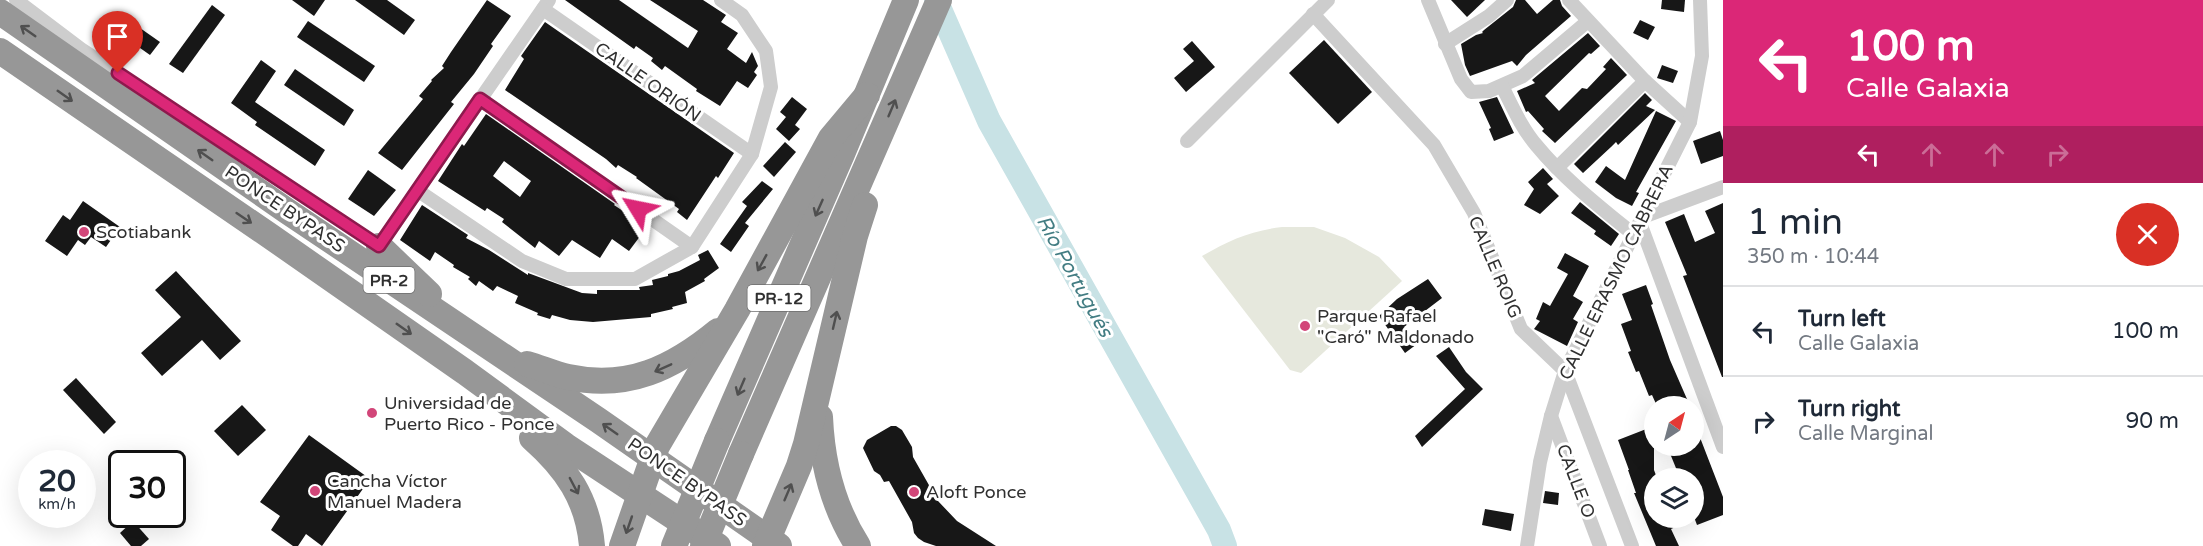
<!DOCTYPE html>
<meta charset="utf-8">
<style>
:root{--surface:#fff;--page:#f6f6f7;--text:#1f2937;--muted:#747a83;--line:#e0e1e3}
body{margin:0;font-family:"Varela Round",sans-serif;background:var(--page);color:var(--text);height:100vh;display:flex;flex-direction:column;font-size:22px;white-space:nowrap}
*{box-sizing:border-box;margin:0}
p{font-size:20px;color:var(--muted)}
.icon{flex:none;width:33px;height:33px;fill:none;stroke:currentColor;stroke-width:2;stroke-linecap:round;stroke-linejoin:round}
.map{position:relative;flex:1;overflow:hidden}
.panel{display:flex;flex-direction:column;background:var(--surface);width:480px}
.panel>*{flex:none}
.top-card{background:#db2777;color:#fff;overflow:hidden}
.needle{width:39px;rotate:36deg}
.tools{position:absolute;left:1644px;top:396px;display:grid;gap:12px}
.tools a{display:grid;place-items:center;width:60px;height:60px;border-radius:50%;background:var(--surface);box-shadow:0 6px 24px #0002;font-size:30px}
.speed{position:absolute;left:18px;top:450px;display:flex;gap:12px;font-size:30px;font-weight:700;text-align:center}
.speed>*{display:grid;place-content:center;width:78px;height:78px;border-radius:50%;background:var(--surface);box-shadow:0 6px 24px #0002;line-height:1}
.speed small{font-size:15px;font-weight:400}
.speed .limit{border:3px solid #111;border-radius:9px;background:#fff;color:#111}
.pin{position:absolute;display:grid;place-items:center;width:51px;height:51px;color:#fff;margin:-62px -26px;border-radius:50% 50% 50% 0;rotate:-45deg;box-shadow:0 0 6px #0007}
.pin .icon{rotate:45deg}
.me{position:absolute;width:66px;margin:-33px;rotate:305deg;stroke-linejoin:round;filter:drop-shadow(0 0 4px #0008)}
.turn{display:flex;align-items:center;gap:21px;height:126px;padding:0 24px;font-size:27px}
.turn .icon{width:78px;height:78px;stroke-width:2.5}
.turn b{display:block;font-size:42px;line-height:51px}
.lanes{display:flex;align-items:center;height:57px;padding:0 24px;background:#0003;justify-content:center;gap:30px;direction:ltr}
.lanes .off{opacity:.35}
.round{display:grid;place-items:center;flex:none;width:63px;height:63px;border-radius:32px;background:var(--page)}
.headline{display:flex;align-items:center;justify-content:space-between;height:102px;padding:0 24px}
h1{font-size:36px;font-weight:600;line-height:45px}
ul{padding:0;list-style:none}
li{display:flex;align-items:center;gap:18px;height:90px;padding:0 24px;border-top:2px solid var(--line)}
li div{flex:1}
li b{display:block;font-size:22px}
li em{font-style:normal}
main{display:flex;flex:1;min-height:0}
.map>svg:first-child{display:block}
.green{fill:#e6e8dd}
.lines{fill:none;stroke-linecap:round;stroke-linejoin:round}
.river{stroke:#c8e2e5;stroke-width:24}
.building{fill:#171717;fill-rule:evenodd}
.street{stroke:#cdcdcd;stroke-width:14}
.highway{stroke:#979797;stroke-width:26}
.highway-bridge{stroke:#979797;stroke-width:26}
.oneway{stroke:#4f4f4f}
.route-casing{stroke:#8e194d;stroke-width:15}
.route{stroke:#db2777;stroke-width:10}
.poi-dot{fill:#d24679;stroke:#fff;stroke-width:2}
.labels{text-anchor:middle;stroke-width:6;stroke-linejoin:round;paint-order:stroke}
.shield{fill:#fff;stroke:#6e6e6e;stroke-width:1.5}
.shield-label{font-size:16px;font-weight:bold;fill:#303030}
.street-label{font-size:18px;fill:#303030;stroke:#fff}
.poi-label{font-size:18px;fill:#303030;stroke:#fff;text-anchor:start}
.water-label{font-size:20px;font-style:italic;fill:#437d83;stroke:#fff}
</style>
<main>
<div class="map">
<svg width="1723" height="546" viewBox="0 0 1723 546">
<rect width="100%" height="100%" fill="#fff"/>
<path class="green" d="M1282 227H1314L1345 238 1379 257 1402 281 1301 373 1290 370 1202 256C1230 240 1250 231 1282 227Z"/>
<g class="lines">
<path class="river" d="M936 0 989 121 1219 530 1225 546"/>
</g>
<g class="building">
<path d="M292 0H325L314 16Z"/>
<path d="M355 0H387L415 20 404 35Z"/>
<path d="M487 0 511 16 491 44 493 46 474 74 451 102 454 104 402 170 378 153 423 99 419 96 432 81 431 80 444 68 442 66 451 52Z"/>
<path d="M565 0H619L688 48 698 31 650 0H703L726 15 721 22 738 33 727 49 746 63 752 52 758 66 754 72 757 75 748 88 737 81 720 106 696 91 697 89 665 66 662 70 651 61 653 58 636 46 634 49Z"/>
<path d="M1451 0H1485L1467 17Z"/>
<path d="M1516 0H1525L1537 14 1553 0H1560L1562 6 1571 16 1526 55 1517 66 1512 61 1470 76 1465 65 1461 44 1476 35 1483 33 1482 32 1484 30 1513 7Z"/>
<path d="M1662 0H1685L1684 12 1661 9Z"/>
<path d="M212 5 225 15 183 73 169 64Z"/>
<path d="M120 14 160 42 150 55 110 27Z"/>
<path d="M1640 20 1655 27 1648 40 1633 33Z"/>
<path d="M308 21 375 66 364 82 297 37Z"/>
<path d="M545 22 734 153 718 178 716 176 687 220 677 212 679 209 636 178 637 177 618 165 616 168 606 159 505 90 524 59 521 56Z"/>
<path d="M1588 33 1600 46 1591 54 1589 53 1545 96 1559 111 1582 88 1587 89 1606 69 1603 67 1611 58 1627 75 1555 143 1542 131 1544 129 1528 111 1526 112 1517 91 1535 83 1532 80Z"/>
<path d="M1324 40 1372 92 1338 124 1289 73Z"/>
<path d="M1192 41 1215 67 1186 92 1174 78 1194 61 1183 49Z"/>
<path d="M261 60 276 71 255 102 325 150 315 166 255 125 257 122 231 103Z"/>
<path d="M1662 65 1678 71 1673 83 1657 78Z"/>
<path d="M295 69 354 110 344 126 284 85Z"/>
<path d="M1645 93 1652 100 1646 106 1655 110 1618 145 1616 142 1611 147 1583 173 1574 164Z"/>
<path d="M792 97 807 109 795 125 800 129 789 141 776 129 786 117 780 112Z"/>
<path d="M1497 97 1514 133 1494 141 1489 129 1491 128 1479 102Z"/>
<path d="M1656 111 1676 121 1636 192 1639 193 1632 206 1616 198 1595 182 1606 166 1625 180Z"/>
<path d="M486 114 615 204 614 205 647 227 629 251 612 239 600 258 572 240 559 256 539 241 535 248 502 222 504 219 487 208 485 211 438 181 462 144 464 146ZM504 161 531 181 520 197 493 176Z"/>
<path d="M1720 131 1723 140V156L1701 164 1693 141Z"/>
<path d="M785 142 796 152 774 177 763 166Z"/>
<path d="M1543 168 1553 179 1547 184 1559 196 1540 214 1524 205 1534 189 1528 182Z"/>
<path d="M368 170 396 190 374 216 348 199Z"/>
<path d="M762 181 773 189 745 223 749 226 731 252 720 244 747 206 742 202Z"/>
<path d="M83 201 120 227 106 247 91 237 85 245 78 240 67 256 45 241 63 215 70 220Z"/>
<path d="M1580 202 1619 234 1611 246 1594 234 1596 231 1571 213Z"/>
<path d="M1723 203V377H1722L1683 276 1687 275 1665 222 1684 214 1695 242 1715 233 1705 211Z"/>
<path d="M422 205 468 235 466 238 489 250 528 275V273L582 293 597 294V290H640L639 287 653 285 652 280 668 276V274L679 271 700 260 698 255 708 250 719 268 704 279 705 281 685 292 687 303 672 307 673 309 651 314V317L593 322 570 320 552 315 550 319 537 315 538 313 515 303 518 296 497 286 493 291 479 281 476 286 468 279 470 277 453 267 454 265 435 252 430 261 400 240Z"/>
<path d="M1565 253 1589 266 1573 296 1583 302 1573 319 1578 322 1567 346 1534 329 1540 321 1536 319 1543 302 1550 306 1568 274 1557 268Z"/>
<path d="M176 271 241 341 220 360 202 340 162 376 141 353 181 317 155 290Z"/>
<path d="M1428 279 1442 298 1404 327 1417 344 1405 353 1379 316 1397 299Z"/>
<path d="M1646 285 1653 304 1651 305 1670 360 1690 406H1657L1652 395 1649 396 1639 371 1636 372 1628 352 1631 351 1621 324 1632 320 1622 294Z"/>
<path d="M1449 347 1466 372 1483 389 1422 447 1415 436 1465 389 1436 356Z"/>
<path d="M76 378 116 422 104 434 63 390Z"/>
<path d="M242 405 266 430 238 456 214 431Z"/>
<path d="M1694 422 1723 497V515L1697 525 1694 517V503L1698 501 1694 491V478H1680L1667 446H1694Z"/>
<path d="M891 426H896L902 430 912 447 913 457 938 501 957 521 996 546H936L924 542 918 538 914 533 912 522 889 481 884 482 880 475 874 471 863 448 867 440Z"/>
<path d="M1654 426V470L1657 478H1654V518H1677L1680 525 1671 529 1679 546H1656L1634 493H1636L1628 470H1629L1618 440Z"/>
<path d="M309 435 370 479 322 546 306 534 298 546H293L271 530 280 516 260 502Z"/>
<path d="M1545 491 1559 493 1558 505 1543 503Z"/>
<path d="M1485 509 1514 514 1511 531 1482 525Z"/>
<path d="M133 521 149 539 141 546H131L120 533Z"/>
</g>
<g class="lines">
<g class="street">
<path d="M16 0 81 49 379 246 549 0"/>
<path d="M1428 0 1461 79 1471 92 1489 91 1523 76 1588 21"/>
<path d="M1569 0 1645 81 1690 122"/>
<path d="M543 9 752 154"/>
<path d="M1313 14 1434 145 1474 213 1521 329 1565 371 1632 546"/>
<path d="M1445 44 1489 16 1507 0"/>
<path d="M1502 86C1512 106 1522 129 1537 146 1565 180 1600 207 1633 234"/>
<path d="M480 99 692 247"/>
<path d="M1187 141 1328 0"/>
<path d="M1557 168 1645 81"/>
<path d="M417 190 522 261 566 279H635L692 247 752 154 771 87 766 51 742 15 721 0"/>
<path d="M1643 217 1723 187"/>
<path d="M1640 223 1723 447"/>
<path d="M1551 416 1600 546"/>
<path d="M1527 546 1540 462 1551 416 1565 371 1690 122 1702 56 1700 0"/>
</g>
<g class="highway">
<path d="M0 12 287 211 598 420 779 546"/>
<path d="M0 51 270 236 465 372 566 446 718 546"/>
<path d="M379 246 429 294"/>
<path d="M527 364C541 368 554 374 568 377 628 390 673 368 718 331"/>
<path d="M820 417C822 463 833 507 858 546"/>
<path d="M532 438C566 468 588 499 592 546"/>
<path d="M717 441 842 154 906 0"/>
<path d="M741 454 939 0"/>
<path d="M622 546 657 446 737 310 831 138 867 95"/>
<path d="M765 546 799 466 806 444 855 236 865 205"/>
</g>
<g class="highway-bridge">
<path d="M674 546 717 441"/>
<path d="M703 546 741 454"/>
</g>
</g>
<defs><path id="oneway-shaft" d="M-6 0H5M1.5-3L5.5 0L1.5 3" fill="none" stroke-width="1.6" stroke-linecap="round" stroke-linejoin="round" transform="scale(1.5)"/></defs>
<g class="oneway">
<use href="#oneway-shaft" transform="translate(28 31) rotate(-145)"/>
<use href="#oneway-shaft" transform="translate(65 96) rotate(35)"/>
<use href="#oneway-shaft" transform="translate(892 108) rotate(-67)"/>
<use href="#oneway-shaft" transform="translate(205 155) rotate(-145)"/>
<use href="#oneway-shaft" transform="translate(819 208) rotate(114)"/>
<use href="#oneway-shaft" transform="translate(244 218) rotate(34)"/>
<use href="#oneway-shaft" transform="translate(762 263) rotate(119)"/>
<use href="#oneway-shaft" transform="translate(835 320) rotate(-77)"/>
<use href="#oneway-shaft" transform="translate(404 329) rotate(35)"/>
<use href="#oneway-shaft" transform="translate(663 368) rotate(156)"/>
<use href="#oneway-shaft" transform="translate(741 387) rotate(113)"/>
<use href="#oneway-shaft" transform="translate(610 429) rotate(-145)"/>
<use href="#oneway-shaft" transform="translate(574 486) rotate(62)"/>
<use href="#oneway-shaft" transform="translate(788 492) rotate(-67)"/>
<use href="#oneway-shaft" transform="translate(629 525) rotate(109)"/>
</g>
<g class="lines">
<g class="route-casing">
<path id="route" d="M118 73 379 246 480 99 638 209"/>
</g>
<use href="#route" class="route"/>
</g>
<g class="poi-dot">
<circle cx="84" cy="232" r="6"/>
<circle cx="1305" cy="326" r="6"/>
<circle cx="372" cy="413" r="6"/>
<circle cx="315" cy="491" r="6"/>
<circle cx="914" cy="492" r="6"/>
</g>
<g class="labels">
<g class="shield">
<rect x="363.5" y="267" width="51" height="26" rx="4.5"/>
<rect x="747.5" y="285" width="63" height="26" rx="4.5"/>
</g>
<g class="shield-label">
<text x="389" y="286">PR-2</text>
<text x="779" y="304">PR-12</text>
</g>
<g class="street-label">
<text transform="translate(648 82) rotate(35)" y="6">CALLE ORIÓN</text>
<text transform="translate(285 209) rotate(34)" y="6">PONCE BYPASS</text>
<text transform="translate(1495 267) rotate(67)" y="6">CALLE ROIG</text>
<text transform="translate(1616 272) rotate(-64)" y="6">CALLE ERASMO CABRERA</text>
<text transform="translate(1576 481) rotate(69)" y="6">CALLE O</text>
<text transform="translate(687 482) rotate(35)" y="6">PONCE BYPASS</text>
</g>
<g class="poi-label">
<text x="96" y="238">Scotiabank</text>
<text x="1317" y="322">Parque Rafael<tspan x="1317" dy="21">"Caró" Maldonado</tspan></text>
<text x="384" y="409">Universidad de<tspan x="384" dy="21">Puerto Rico - Ponce</tspan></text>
<text x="327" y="487">Cancha Víctor<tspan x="327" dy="21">Manuel Madera</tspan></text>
<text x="926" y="498">Aloft Ponce</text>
</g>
<g class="water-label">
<text transform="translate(1075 276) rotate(61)" y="7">Río Portugués</text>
</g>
</g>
</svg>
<div class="tools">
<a><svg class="needle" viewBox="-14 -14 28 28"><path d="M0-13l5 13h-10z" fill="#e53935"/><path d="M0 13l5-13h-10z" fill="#747a83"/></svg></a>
<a><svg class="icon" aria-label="layers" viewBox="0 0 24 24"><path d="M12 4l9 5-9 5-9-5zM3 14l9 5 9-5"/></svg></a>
</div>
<div class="speed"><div>20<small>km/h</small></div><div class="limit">30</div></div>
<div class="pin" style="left:118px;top:73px;background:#d93025"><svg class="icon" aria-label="arrive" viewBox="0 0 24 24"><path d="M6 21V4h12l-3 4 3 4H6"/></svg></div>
<svg class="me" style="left:638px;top:209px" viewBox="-20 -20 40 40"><path d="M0-17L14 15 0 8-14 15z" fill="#db2777" stroke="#fff" stroke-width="4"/></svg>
</div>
<section class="panel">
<div class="top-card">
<div class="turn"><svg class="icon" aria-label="left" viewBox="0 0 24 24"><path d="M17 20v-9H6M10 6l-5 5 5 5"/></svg><div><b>100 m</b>Calle Galaxia</div></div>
<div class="lanes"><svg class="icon" aria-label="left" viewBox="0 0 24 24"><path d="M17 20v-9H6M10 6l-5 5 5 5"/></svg><svg class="icon off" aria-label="ahead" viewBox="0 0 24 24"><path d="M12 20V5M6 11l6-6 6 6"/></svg><svg class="icon off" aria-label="ahead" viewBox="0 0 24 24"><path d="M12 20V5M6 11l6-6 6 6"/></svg><svg class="icon off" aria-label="right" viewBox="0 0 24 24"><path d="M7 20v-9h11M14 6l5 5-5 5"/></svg></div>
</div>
<div class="headline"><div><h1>1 min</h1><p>350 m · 10:44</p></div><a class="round" style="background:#d93025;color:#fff"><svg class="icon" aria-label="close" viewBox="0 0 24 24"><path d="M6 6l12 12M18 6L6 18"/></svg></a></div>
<ul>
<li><svg class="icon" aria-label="left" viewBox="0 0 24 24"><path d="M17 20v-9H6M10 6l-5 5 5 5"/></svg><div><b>Turn left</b><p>Calle Galaxia</p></div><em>100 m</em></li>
<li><svg class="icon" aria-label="right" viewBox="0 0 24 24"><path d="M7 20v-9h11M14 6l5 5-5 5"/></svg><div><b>Turn right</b><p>Calle Marginal</p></div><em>90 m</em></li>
</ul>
</section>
</main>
